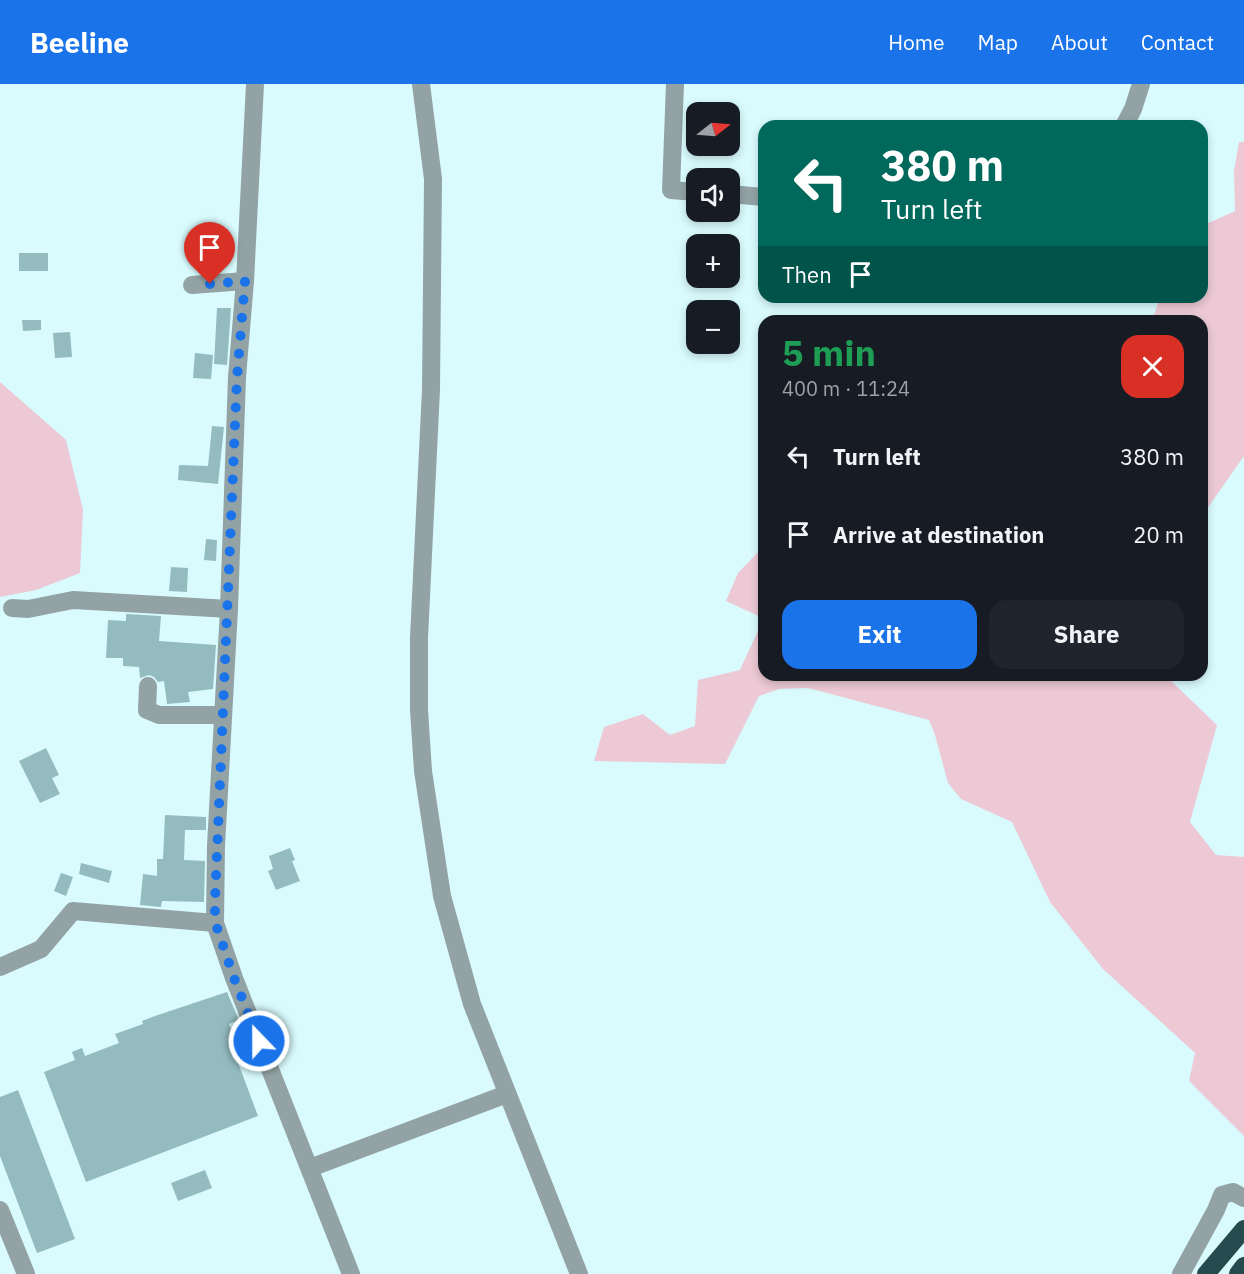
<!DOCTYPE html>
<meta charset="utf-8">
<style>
:root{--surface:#171b24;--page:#20242c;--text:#f1f3f6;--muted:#9ea1a6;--accent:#1a73e8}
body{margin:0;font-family:"IBM Plex Sans",sans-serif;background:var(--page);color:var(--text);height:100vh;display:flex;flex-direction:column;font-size:22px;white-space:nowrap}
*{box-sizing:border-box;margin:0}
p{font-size:20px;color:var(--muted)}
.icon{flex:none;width:33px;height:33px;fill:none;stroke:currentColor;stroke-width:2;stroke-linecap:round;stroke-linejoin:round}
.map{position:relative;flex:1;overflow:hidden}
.side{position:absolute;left:758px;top:231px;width:450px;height:366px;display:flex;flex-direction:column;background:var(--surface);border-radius:18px;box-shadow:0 3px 9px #0003}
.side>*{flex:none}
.hud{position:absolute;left:758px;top:36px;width:450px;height:183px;border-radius:18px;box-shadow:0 3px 9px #0003;background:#00695c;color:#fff;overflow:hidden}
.needle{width:39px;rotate:73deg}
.tools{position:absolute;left:686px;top:18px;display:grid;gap:12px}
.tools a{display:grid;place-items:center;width:54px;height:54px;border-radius:12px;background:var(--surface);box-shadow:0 3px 9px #0003;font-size:30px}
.pin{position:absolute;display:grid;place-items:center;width:51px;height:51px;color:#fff;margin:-62px -26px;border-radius:50% 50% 50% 0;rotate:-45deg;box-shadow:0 0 6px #0007}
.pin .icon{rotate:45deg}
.me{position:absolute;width:66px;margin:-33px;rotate:338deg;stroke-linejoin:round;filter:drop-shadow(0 0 4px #0008)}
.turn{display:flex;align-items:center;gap:21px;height:126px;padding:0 24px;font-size:27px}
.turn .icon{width:78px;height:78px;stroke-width:2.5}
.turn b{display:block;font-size:42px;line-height:51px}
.then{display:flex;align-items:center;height:57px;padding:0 24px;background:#0003;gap:12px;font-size:22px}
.round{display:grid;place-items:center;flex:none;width:63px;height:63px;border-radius:18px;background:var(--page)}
.summary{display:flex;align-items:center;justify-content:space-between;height:102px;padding:0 24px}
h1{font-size:36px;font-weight:700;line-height:45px;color:#1e9e55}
.primary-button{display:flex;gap:12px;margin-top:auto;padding:12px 24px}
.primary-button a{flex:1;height:69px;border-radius:18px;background:var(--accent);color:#fff;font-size:24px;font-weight:700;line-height:69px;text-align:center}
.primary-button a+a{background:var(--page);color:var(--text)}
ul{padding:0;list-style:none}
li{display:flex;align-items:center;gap:18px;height:78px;padding:0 24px}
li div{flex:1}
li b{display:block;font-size:22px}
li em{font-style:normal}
header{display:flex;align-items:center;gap:36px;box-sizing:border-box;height:84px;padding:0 30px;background:var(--accent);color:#fff}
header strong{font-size:28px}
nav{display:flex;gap:33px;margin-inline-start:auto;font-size:21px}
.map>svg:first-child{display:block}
.green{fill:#ecc9d5}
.building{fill:#94bcc0}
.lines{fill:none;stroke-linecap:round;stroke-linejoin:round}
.minor{stroke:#93a3a5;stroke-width:18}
.highway{stroke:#264b4f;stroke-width:18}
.route{stroke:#1a73e8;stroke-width:10;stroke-dasharray:0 18}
</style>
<header>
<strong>Beeline</strong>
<nav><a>Home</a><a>Map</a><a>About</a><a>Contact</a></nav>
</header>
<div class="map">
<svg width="1244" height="1190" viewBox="0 0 1244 1190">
<rect width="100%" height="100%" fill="#d9fbfe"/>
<g class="green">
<path d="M1239 58H1244V372L1202 432V237H1152L1160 213H1202V142L1235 127 1234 87Z"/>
<path d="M0 298 66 356 83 426 80 489 36 506 0 513Z"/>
<path d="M761 465H764L763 534 726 517 738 489Z"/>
<path d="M763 536 764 591H1165L1217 641 1190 738 1216 771 1244 773V1052L1189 997 1195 969 1103 885 1050 818 1012 738 961 715 948 699 935 651 929 636 808 604 779 605 759 612 725 680 594 677 604 643 643 630 670 651 695 642 698 596 740 586Z"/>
</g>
<g class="building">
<path d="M210 161 214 188 199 189 195 163Z"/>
<rect x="19" y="169" width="29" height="18"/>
<path d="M217 224H231L227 281 214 280Z"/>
<path d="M22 236H41V246L23 247Z"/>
<path d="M70 248 72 273 55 274 53 249Z"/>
<path d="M195 269 213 271 211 295 193 294Z"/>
<path d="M212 342 224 343 218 400 178 396 179 381 208 382Z"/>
<path d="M206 455 217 456 216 477 204 476Z"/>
<path d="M171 483 188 484 187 508 169 507Z"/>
<path d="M126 530 161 532 159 557 216 561 213 605 188 608 190 618 167 620 164 597 158 598 154 593 149 591 140 594 139 583 123 582V574H106L108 536 126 537Z"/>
<path d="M46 664 59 691 52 694 60 710 40 719 19 677Z"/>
<path d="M165 731 206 733V746H185L184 776 205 777 204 818 162 817 161 823 140 821 143 790 157 792V775H163Z"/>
<path d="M290 764 295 776 292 777 300 797 276 806 268 787 273 785 269 772Z"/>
<path d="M81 779 112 787 109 799 79 790Z"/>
<path d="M61 789 73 793 66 812 54 807Z"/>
<path d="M227 908 239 936 229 940 235 955 230 957 258 1032 86 1098 44 988 75 976 72 968 82 964 85 972 119 959 115 950 143 940 142 937 155 932Z"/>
<path d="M18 1006 75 1155 37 1169 0 1072V1013Z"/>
<path d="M205 1086 212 1104 178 1117 171 1099Z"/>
</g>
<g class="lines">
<g class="minor">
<path d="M255 0 245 197 237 293 229 525 216 762 215 839 234 894 351 1190"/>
<path d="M421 0 433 95 431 305 419 554V626L423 687 442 812 472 920 579 1190"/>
<path d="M675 0 671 106 696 108"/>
<path d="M1124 42 1133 25 1141 0"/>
<path d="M729 110 764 113"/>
<path d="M192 201 245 197"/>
<path d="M12 524 28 525 73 516 229 525"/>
<path d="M148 602 147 626 159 631H223"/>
<path d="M0 883 41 865 73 827 215 839"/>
<path d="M310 1084 507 1010"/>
<path d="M0 1126 26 1190"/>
<path d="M1181 1190 1216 1126 1222 1111 1233 1108 1244 1114"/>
</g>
<g class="highway">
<path d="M1206 1190 1244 1145"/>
<path d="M1238 1190 1244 1182"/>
</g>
</g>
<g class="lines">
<path class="route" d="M210 200 245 197 237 294 215 817V838L234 894 259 957"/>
</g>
</svg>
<div class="tools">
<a><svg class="needle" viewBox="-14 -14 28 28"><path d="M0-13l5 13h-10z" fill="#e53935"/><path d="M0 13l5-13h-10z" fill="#9ea1a6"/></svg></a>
<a><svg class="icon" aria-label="sound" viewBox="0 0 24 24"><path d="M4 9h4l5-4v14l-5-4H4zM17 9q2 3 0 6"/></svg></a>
<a>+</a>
<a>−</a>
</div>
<div class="pin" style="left:210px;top:200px;background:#d93025"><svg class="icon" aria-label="arrive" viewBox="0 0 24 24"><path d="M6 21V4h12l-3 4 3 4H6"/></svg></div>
<svg class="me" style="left:259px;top:957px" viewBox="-20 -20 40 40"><circle r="17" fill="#1a73e8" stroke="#fff" stroke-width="3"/><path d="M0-11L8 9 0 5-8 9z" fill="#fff"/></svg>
<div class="hud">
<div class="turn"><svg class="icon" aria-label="left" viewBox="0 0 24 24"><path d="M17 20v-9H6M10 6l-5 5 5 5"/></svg><div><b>380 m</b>Turn left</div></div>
<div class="then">Then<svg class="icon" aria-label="arrive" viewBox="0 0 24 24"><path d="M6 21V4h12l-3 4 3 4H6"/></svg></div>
</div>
<section class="side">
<div class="summary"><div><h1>5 min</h1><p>400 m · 11:24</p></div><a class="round" style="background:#d93025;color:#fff"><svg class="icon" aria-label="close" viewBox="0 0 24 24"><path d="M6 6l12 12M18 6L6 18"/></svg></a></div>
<ul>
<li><svg class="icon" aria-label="left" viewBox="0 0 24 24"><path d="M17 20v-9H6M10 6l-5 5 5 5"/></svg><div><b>Turn left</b></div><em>380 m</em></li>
<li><svg class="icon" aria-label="arrive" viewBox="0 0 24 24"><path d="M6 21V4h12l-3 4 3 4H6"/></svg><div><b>Arrive at destination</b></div><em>20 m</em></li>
</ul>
<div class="primary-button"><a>Exit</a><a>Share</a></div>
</section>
</div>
